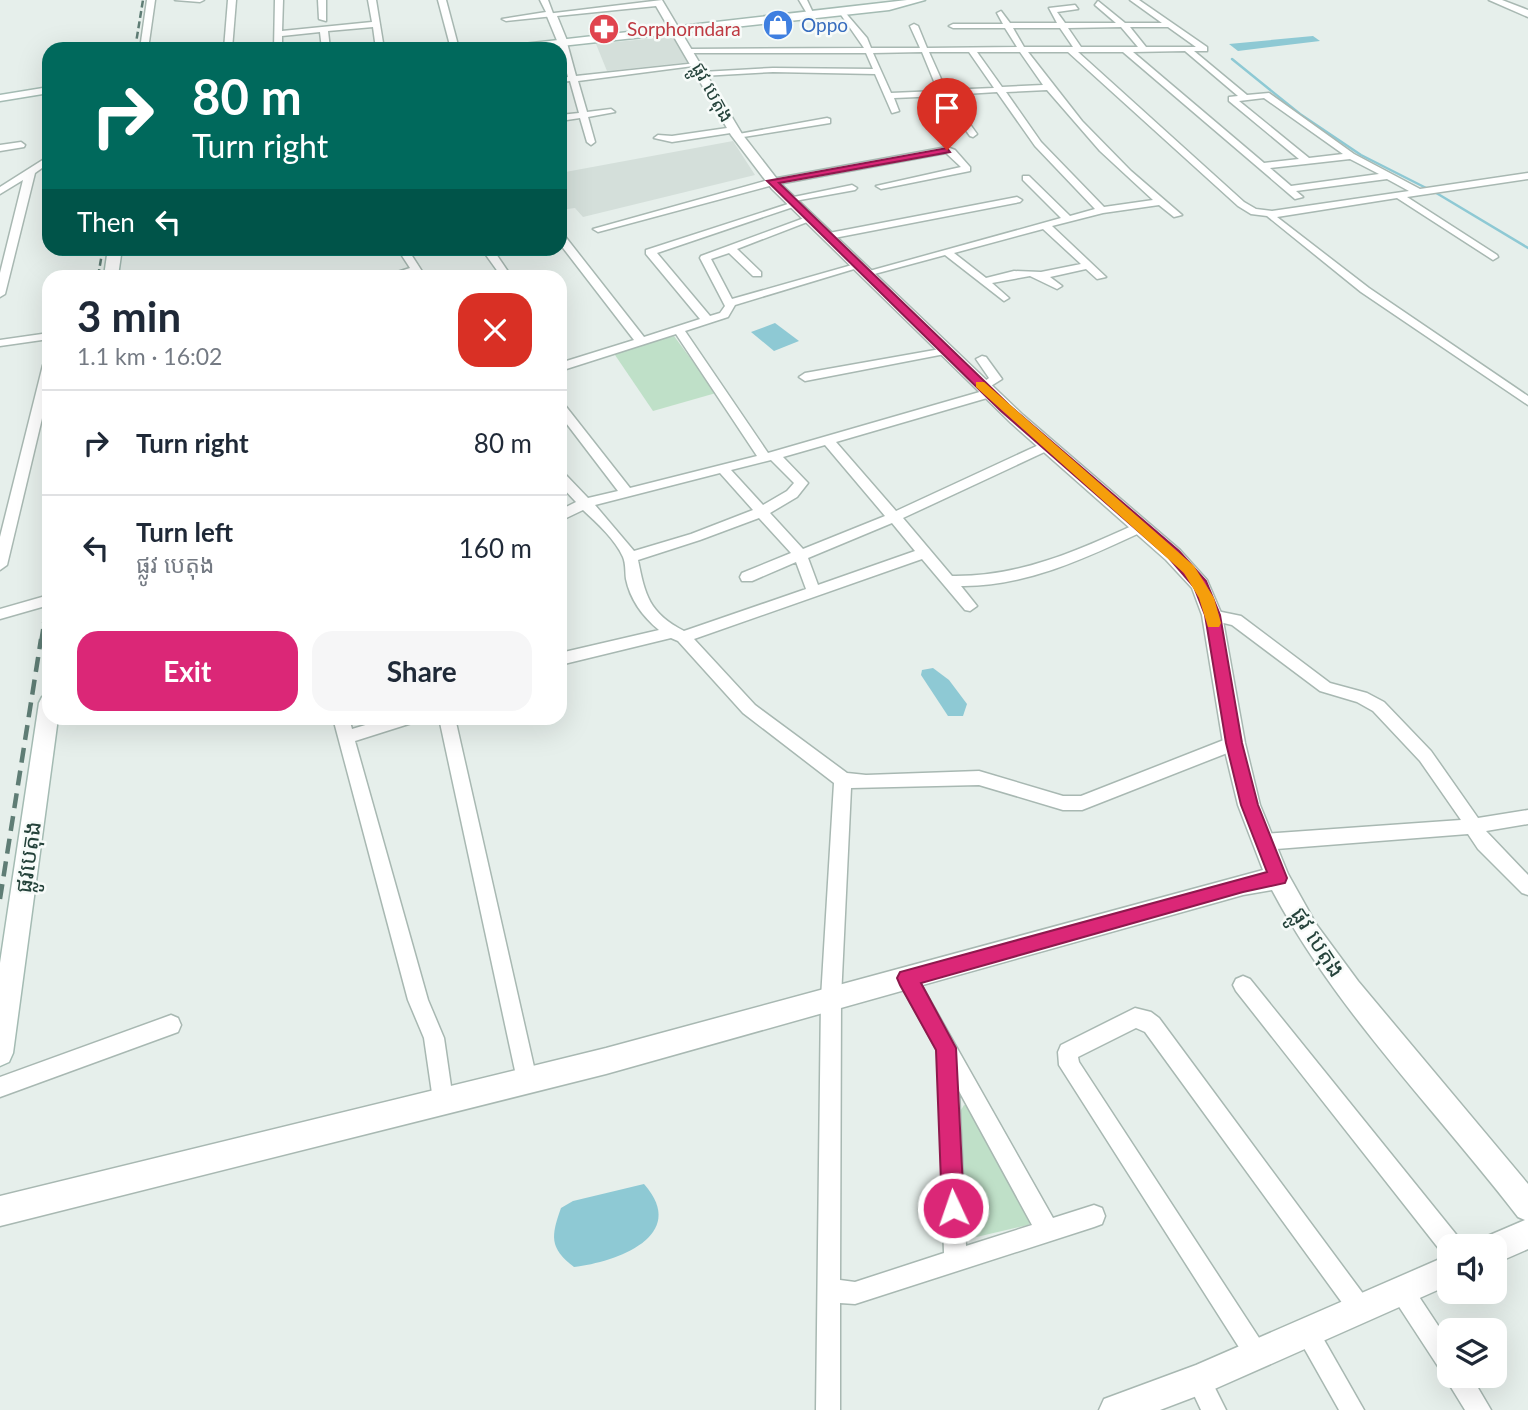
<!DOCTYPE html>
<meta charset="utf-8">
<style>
:root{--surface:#fff;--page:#f6f6f7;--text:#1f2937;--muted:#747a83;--line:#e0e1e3;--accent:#db2777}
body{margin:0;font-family:Lato,"Noto Sans Khmer",sans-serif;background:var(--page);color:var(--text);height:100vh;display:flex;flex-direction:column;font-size:26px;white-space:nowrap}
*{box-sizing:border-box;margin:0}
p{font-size:23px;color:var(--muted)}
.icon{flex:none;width:38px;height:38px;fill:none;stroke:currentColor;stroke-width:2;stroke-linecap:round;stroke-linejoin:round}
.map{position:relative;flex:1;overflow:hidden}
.side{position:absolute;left:42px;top:270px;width:525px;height:455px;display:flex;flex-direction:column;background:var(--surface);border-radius:21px;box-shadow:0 7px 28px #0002}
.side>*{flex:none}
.hud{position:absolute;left:42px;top:42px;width:525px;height:214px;border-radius:21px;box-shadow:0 7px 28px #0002;background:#00695c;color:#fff;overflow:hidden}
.fabs{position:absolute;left:1437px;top:1234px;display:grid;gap:14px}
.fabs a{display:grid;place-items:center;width:70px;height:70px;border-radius:14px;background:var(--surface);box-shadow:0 7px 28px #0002;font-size:35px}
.pin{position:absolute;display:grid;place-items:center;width:60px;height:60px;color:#fff;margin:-72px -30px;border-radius:50% 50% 50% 0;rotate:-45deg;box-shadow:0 0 7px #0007}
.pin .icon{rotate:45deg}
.me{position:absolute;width:77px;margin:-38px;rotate:357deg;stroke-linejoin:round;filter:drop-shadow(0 0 5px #0008)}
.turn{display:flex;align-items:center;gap:24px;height:147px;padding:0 35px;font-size:32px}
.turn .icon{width:91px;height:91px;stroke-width:2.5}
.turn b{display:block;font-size:49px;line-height:60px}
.then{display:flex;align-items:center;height:66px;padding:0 35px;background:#0003;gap:14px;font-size:26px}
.round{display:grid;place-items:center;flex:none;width:74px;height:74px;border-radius:21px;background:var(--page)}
.head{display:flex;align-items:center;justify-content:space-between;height:119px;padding:0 35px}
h1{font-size:42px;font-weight:700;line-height:52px}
.action{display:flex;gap:14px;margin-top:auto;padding:14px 35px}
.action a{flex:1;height:80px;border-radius:21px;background:var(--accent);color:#fff;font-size:28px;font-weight:700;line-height:80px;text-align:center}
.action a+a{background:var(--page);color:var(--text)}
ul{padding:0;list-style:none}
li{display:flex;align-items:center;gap:21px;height:105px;padding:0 35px;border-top:2px solid var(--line)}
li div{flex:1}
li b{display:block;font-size:26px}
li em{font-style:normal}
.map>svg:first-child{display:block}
.built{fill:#d4dfda}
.green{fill:#bfe0c8}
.water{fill:#8ec9d4}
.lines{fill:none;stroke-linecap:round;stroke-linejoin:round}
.stream{stroke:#8ec9d4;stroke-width:2.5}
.minor-casing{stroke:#a8b8b2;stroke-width:3}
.tertiary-casing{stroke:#a8b8b2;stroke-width:3}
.secondary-casing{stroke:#a4bbb3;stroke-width:3}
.minor{fill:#fff;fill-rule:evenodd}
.tertiary{fill:#fff;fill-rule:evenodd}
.secondary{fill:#fff;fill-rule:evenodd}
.rail-far2{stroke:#5f7d75;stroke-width:2.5;stroke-dasharray:7 3.5;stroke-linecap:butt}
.rail-far1{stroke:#5f7d75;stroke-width:3.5;stroke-dasharray:11 6;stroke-linecap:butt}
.rail{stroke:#5f7d75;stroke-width:4.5;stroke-dasharray:15 8;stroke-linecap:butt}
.route{fill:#db2777;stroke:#8e194d;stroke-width:2}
.slow{fill:#f59e0b}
.labels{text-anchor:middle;stroke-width:5;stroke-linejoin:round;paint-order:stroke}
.far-shop-label{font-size:19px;fill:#366cbe;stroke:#f7fbf9;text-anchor:start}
.far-health-label{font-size:19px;fill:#be3a42;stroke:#f7fbf9;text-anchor:start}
.far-street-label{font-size:19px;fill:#24423a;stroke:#f7fbf9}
.street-label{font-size:23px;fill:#24423a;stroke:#f7fbf9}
</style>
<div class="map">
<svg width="1528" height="1410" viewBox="0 0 1528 1410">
<rect width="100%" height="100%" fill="#e6efeb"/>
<g class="built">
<path d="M676 36 691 62 607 71 596 44Z"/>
<path d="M733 141 755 175 583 217 575 208 560 210V173Z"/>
</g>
<g class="green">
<path d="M674 336 716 393 653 411 613 352Z"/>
<path d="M964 1105 969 1106 1031 1222 1028 1225 968 1239 964 1232 961 1110Z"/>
</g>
<g class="water">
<path d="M1313 36 1320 41 1238 51 1229 44Z"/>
<path d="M775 323 799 341 774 351 751 332Z"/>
<path d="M933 668 949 680 967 704 963 716H948L921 675 922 670Z"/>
<path d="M644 1184C690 1236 616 1262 574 1267 549 1248 551 1236 561 1208L573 1201Z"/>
</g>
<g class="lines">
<path class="stream" d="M1232 59 1300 114 1361 155 1438 194 1528 248"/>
<g class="minor-casing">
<g id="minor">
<path d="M147 0H155L148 49H140Z"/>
<path d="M175 0H204L200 2Z"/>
<path d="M228 0H236L232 49H224Z"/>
<path d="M275 0H283L282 31 372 22 368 0H376L384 49H376L373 27 328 31 330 49H322L320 32 282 36V49H274Z"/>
<path d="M318 0H326V21L319 19Z"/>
<path d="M438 0H446L459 49H451Z"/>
<path d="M540 0H548L554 16 506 21 502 19 546 12Z"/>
<path d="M799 0H807L815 17H809Z"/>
<path d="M1130 0H1139L1207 47V51H1194L1247 95 1269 93 1354 154 1420 189 1528 173V179L1407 197 1497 255 1498 257 1493 260 1397 198 1277 217 1369 288 1528 396V405L1361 292 1267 216 1251 214 1238 206 1068 52H1028L1082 121 1131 171 1182 215 1174 217 1159 205 1103 213 1052 226 1106 277 1097 279 1086 269 1050 277 1062 286 1057 289 1030 276 992 283 1009 298 1004 301 945 255 867 276 862 273 1061 218 1023 180V176H1029L1070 216 1095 209 1035 146 997 92 949 95 977 134 973 137 970 136 941 96 894 98 899 111 892 113 875 74 773 72 702 76 698 74 702 72 773 68 873 69 866 53H690L686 51 690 49 864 48 839 12 843 10 867 38 871 48H920L910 26 914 24 918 26 927 48 1017 47 1005 28H953L949 26 953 24H1003L997 13 1001 11 1010 23H1057L1049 8 1075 5 1078 9 1057 12 1065 23H1116L1095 5 1098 1 1125 23H1162ZM1121 27 1138 47H1081L1068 28ZM1130 27H1168L1196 47H1146ZM1013 28H1060L1073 47H1024ZM1185 51 1238 96 1229 97V101L1299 159 1264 163 1133 52ZM922 52 938 91 891 93 873 53ZM929 52H969L994 88 946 90ZM977 52H1020L1043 85 1002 87ZM1078 52H1123L1295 199 1303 197 1296 191 1387 179 1409 191 1272 211 1256 209 1244 202ZM1047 90 1100 151 1153 200 1104 207 1041 142 1006 92ZM1264 98 1343 154 1309 158 1239 101ZM1350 159 1379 174 1291 186 1270 168ZM1043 229 1081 264 1041 272 1014 271 986 278 954 253Z"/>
<path d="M563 41 567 43 576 76 697 63 701 65 578 81 587 112 611 109 615 112 588 117 595 142 591 145 587 142 580 118 560 121V115L579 113 570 81 560 82V78L568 77 559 43Z"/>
<path d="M827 118 830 119V123L737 138 733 135Z"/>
<path d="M734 127 737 128V132L672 142 654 138 658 135 672 136Z"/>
<path d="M21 142 25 145 24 147 0 151V145Z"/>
<path d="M947 147 955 150 970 167V171L881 189 876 186 961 167 946 153 773 185 598 232 593 229 772 179Z"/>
<path d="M49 156V163L35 173 5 294 0 297V273L23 180 0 194V187Z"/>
<path d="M852 185 857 188 855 190 789 202 784 199Z"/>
<path d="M1017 197 1022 200 1020 202 829 239 824 236 829 233Z"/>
<path d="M791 203 799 205 657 253 710 316 720 313 725 306 700 258 701 256 807 217 815 219 737 249 761 272V276H753L729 253 711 259 732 299 859 263 864 266 735 305 728 317 685 331 768 453 990 389 994 390V396L836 442 896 511 1043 443H1051V449L903 518 952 576C1019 577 1077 551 1136 524L1141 522 1148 527 1146 530C1088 557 1026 587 961 586L977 606 970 611 965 610 922 559 694 639 755 705 847 773 866 775 979 771 1063 796H1081L1234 736 1240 738 1242 743 1240 748 1082 810H1063L979 785 851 788 841 998 840 1280 855 1282 944 1253 938 1052 897 978 900 972 907 969 914 972 1053 1218 1094 1205 1102 1208 1105 1216 1102 1224 1094 1227 855 1304 840 1303V1410H816L821 998 834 783 743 713 678 641 671 638 560 665V653L659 630C643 617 630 599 626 579 625 572 626 564 623 557 615 539 597 523 583 510L560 521V510L576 502 560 485V473L565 474 588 498 618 491 560 415V403L564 404 630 488 757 456 676 334 560 371V363L634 340 560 244V234L564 235 644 337 700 319 646 254V250ZM825 445 885 516 803 549 770 513 797 497 808 483 783 457ZM771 460 794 483 787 491 763 505 731 470ZM720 473 753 510 691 534 634 551 595 505ZM759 518 791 553 742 573 740 577 742 581H752L796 562 806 589 684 631C649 613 645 595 638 560L700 540ZM892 523 915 551 818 585 808 558ZM959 1091 1032 1225 966 1246Z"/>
<path d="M397 248H407L425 276H415L413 274 390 276 391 274 410 268Z"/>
<path d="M481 248H492L511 276H501Z"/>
<path d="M49 333V339L0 346V340Z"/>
<path d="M946 348 950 349V353L805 381 799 377 805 373Z"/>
<path d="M982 356 986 357 1002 379 983 391 977 387 989 378 976 359Z"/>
<path d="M49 362V389L7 565 0 570V537L43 365Z"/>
<path d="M49 595V605L0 619V609Z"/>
<path d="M1212 610 1241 616 1330 683 1367 693 1384 702 1431 751 1478 818 1528 810V824L1486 831 1528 875V895L1522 893 1478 849 1468 834 1263 850 1257 847 1254 842 1257 837 1263 834 1461 820 1420 761 1373 711 1357 702 1320 691 1232 625 1207 619 1205 615Z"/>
<path d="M333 718H349L352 729 389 718H417L415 722 355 741 428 1000 444 1038 453 1100 450 1107 443 1110 436 1107 433 1100 424 1038 408 1000Z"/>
<path d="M439 718H455L537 1080 534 1087 527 1090 520 1087 517 1080Z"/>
<path d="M1243 976 1250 979 1459 1238 1462 1246H1449V1256L1443 1254 1236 991 1233 985 1236 979Z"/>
<path d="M1135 1008 1151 1012 1159 1018 1367 1299 1371 1307 1367 1315 1359 1319 1351 1315 1145 1032 1136 1028 1078 1057 1079 1062 1265 1347 1269 1355 1265 1363 1257 1367 1249 1363 1059 1065 1058 1052 1061 1045Z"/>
<path d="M171 1015 178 1018 181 1025 178 1032 0 1097V1077Z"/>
<path d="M1402 1280 1410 1283 1449 1342V1376H1471L1491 1410H1465L1449 1384 1446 1374 1441 1371 1394 1299 1391 1291 1394 1283Z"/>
<path d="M1307 1320 1315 1324 1364 1410H1339L1295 1332 1299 1324Z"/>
<path d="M1199 1368 1207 1372 1226 1410H1201L1187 1380 1191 1372Z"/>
</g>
</g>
<g class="tertiary-casing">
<g id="tertiary">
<path d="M662 0 742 134 780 183 1023 415 1180 550 1207 580 1222 615 1245 743 1260 805 1288 874 1316 924 1358 981 1528 1184V1249L1494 1264V1246H1480L1483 1238 1525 1220 1518 1217C1435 1109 1336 1011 1272 890L1243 895 606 1074 0 1226V1196L606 1048 1263 870 1238 805 1223 743 1202 615 1192 588 1166 560 1011 423 772 189 731 135 656 6 557 16 568 43 563 46 558 43 546 14Z"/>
<path d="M1489 0H1502L1528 10V17Z"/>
<path d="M1449 1255V1285L1210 1391 1160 1410H1099L1104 1399 1196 1365Z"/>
</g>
</g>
<g class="secondary-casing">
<g id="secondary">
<path d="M907 0H925L889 10 534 49H501L506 46Z"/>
<path d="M49 87V93L0 101V95Z"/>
<path d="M108 248H122L118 276H104Z"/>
<path d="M49 695V718H58L13 1053 9 1062 0 1066V963L39 703 42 697Z"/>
</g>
</g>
<use href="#minor" class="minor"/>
<use href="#tertiary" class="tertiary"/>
<use href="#secondary" class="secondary"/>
<g class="rail-far2">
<path d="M135 49 143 0"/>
<path d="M98 276 103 248"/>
</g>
<path class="rail-far1" d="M41 640 49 588"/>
<path class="rail" d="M0 899 41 639"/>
</g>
<path class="route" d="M947 148 950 152 779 183 1009 405 1179 551 1206 581 1220 615 1242 743 1258 805 1287 878 1285 883 1243 892 921 983 956 1048 964 1208 961 1215 953 1219 946 1215 942 1208 936 1050 900 985 897 978 900 972 1267 872 1241 805 1226 743 1205 615 1194 587 1169 558 1001 411 767 181Z"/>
<path class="slow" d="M976 382H984L1194 566 1214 598 1221 623 1219 627H1208L1199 598 1184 573 976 387Z"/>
<defs>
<g id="shop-disc" transform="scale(1.575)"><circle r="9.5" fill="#3f7fe0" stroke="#f7fbf9"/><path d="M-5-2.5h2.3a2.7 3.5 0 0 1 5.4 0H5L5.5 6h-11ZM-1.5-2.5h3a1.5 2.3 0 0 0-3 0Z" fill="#fff"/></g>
<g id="pharmacy-disc" transform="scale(1.575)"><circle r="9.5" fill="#e0444e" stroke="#f7fbf9"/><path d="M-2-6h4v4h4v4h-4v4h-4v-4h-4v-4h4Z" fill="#fff"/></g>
</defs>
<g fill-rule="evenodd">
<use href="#shop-disc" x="778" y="25"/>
<use href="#pharmacy-disc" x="604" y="29"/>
</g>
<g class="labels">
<g class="far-shop-label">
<text x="801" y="32">Oppo</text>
</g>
<g class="far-health-label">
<text x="627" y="36">Sorphorndara</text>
</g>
<g class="far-street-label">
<text transform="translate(713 92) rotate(61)" y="7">ផ្លូវ បេតុង</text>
</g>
<g class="street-label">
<text transform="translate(28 857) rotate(-82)" y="8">ផ្លូវបេតុង</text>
<text transform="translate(1318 942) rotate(57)" y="8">ផ្លូវ បេតុង</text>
</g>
</g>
</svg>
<div class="fabs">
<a><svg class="icon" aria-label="sound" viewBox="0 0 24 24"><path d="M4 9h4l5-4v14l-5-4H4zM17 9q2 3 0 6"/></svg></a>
<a><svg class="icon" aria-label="layers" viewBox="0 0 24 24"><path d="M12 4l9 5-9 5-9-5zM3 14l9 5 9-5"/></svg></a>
</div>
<div class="pin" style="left:947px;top:150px;background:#d93025"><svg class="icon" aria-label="arrive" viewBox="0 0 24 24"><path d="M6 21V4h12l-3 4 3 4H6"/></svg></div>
<svg class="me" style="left:953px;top:1208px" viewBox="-20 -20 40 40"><circle r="17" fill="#db2777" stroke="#fff" stroke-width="3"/><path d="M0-11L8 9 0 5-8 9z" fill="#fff"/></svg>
<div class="hud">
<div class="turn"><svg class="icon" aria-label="right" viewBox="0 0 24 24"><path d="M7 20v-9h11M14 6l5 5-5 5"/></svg><div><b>80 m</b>Turn right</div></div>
<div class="then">Then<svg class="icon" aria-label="left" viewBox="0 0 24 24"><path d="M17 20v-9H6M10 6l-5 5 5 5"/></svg></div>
</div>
<section class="side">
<div class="head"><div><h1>3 min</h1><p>1.1 km · 16:02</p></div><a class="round" style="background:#d93025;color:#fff"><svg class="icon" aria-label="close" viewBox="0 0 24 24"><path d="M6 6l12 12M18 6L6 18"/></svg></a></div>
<ul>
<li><svg class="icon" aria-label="right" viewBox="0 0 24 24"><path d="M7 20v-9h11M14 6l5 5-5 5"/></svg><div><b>Turn right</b></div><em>80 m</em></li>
<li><svg class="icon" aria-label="left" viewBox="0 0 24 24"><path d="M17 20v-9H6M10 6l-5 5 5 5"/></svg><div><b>Turn left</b><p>ផ្លូវ បេតុង</p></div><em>160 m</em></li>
</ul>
<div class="action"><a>Exit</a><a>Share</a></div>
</section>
</div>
